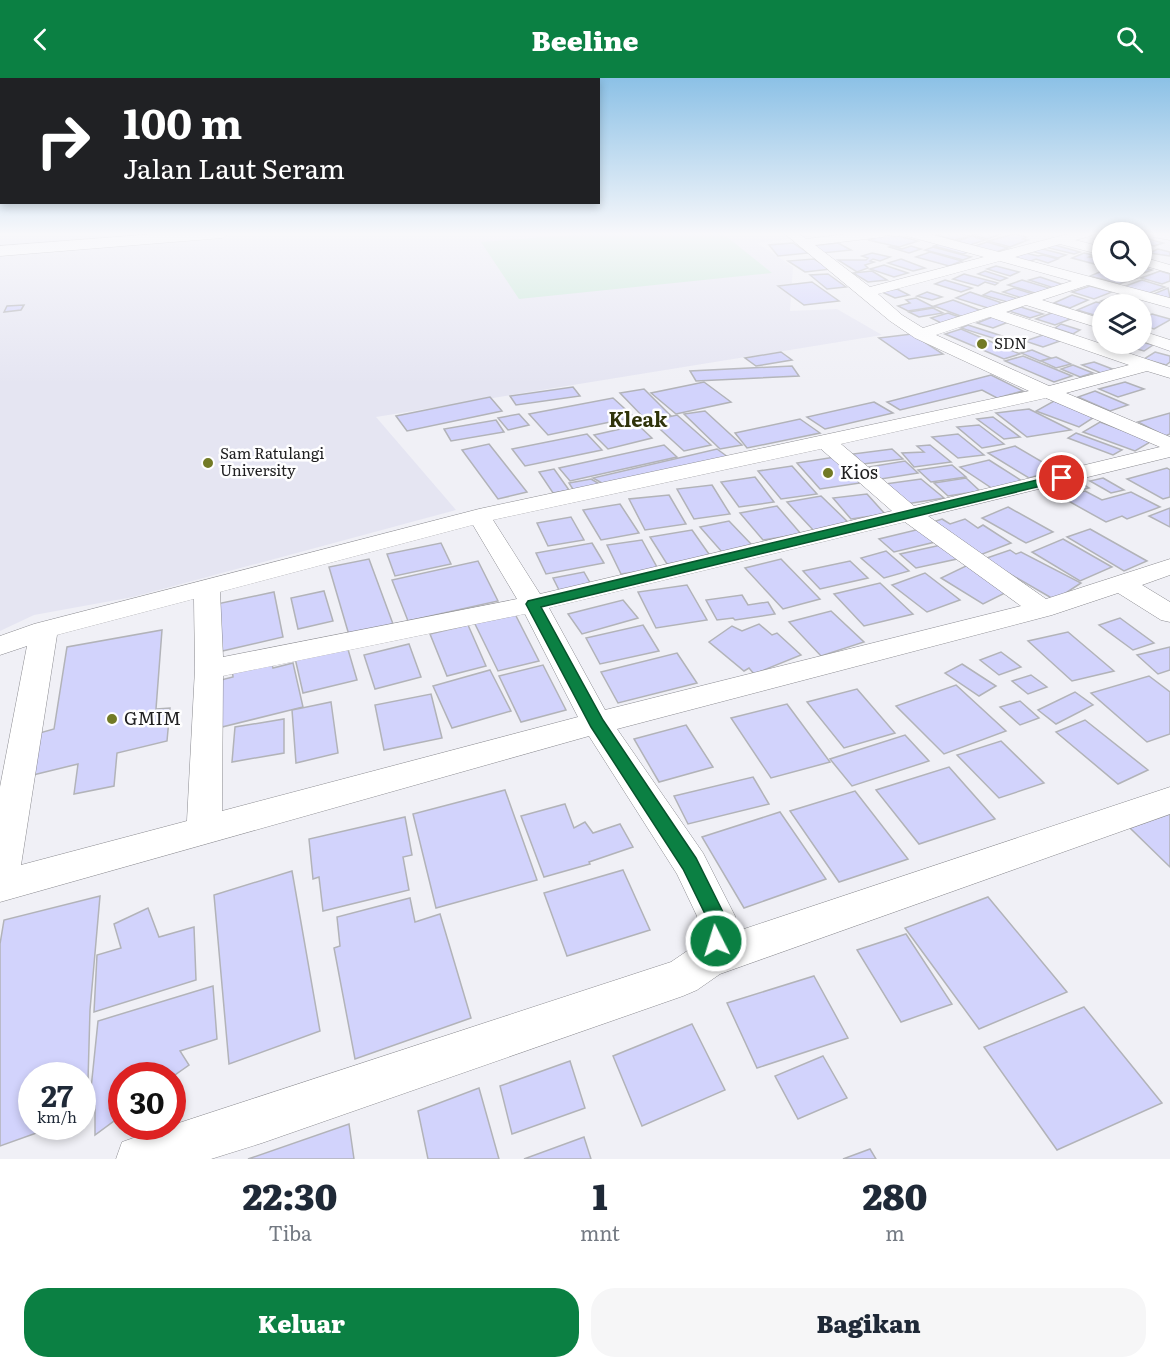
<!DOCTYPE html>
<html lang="id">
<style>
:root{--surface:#fff;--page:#f6f6f7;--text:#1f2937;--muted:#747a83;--accent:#0b8043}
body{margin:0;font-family:Literata,serif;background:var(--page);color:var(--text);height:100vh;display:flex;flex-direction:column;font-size:22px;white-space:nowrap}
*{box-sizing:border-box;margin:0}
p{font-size:20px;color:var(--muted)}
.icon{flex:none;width:33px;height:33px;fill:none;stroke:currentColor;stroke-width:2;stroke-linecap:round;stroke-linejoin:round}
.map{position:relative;height:1081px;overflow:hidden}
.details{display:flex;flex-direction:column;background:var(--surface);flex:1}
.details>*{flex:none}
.guide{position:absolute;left:0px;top:0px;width:600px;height:126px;box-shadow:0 3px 9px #0003;background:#202124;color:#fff;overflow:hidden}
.tools{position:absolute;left:1092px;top:144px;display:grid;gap:12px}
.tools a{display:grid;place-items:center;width:60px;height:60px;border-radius:50%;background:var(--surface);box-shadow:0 3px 9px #0003;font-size:30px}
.speed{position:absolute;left:18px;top:984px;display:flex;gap:12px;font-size:30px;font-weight:700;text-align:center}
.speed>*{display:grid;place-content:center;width:78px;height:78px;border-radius:50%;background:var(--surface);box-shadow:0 3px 9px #0003;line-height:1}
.speed small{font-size:15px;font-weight:400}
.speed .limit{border:9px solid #d22;background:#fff;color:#111}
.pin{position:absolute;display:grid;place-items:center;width:51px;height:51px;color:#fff;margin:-26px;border:3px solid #fff;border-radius:50%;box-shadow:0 2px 6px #0007}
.me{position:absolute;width:66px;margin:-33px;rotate:355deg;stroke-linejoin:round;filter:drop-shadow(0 0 4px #0008)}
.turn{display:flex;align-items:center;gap:21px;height:126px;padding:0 24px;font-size:27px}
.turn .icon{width:78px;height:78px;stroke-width:2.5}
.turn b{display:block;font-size:42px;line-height:51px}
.eta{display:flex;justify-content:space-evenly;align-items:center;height:102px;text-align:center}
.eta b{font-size:36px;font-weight:800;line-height:42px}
.cta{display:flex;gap:12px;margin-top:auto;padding:12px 24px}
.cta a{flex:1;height:69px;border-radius:24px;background:var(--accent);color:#fff;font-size:24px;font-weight:800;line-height:69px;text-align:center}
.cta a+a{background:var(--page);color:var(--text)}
header{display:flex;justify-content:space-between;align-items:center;height:78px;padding:0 24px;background:var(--accent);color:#fff;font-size:27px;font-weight:800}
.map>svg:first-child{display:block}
.built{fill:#e5e5f2}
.green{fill:#c7e8d7}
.building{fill:#d2d3fc;stroke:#b2b3b8;stroke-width:1.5}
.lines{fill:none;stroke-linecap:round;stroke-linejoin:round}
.street-casing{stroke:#8b8b90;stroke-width:1}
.secondary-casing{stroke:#8b8b90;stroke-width:1}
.street{fill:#fff;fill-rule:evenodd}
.secondary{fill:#fff;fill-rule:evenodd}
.route{fill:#0b8043;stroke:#07532c;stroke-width:1.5}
.poi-dot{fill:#727a25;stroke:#fefeff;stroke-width:2}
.labels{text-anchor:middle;stroke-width:5;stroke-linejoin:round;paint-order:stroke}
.far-poi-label{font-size:15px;fill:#202022;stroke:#fefeff;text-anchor:start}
.poi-label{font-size:18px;fill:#202022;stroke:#fefeff;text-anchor:start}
.far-district-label{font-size:20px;font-weight:bold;fill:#2f330a;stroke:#fefeff}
</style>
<header><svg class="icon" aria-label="back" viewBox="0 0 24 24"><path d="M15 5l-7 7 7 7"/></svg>Beeline<svg class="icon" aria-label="search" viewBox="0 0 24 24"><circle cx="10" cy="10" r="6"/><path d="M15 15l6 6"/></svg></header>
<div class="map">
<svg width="1170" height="1081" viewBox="0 0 1170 1081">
<rect width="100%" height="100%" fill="#f0f0f6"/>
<path class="built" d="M0 155H836L757 165 793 189 790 233 837 231 882 257 376 339 456 432 133 519 34 537 0 553Z"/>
<path class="green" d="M596 155H722L772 195 519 221 481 164Z"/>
<g class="building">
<path d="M943 155H958L970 158 955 162 936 157Z"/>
<path d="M981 155H996L1001 156 987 161 973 157Z"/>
<path d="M884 156 894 159 899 158 918 163 899 169 868 162 873 161 868 159Z"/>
<path d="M1014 156 1027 159 1023 161 1028 162 1010 169 988 163Z"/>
<path d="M972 158 985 162 970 167 957 163Z"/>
<path d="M1145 160 1163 165 1154 168 1142 165V162Z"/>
<path d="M987 164 1008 170 993 175 972 169Z"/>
<path d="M793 165 808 175 778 178 769 167Z"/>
<path d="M838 165 851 172 822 175 810 168Z"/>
<path d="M943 165 971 173 963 176 934 168Z"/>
<path d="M1051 166 1080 174 1074 176 1045 169Z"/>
<path d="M892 168 902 171 911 168 921 171 909 175 889 169Z"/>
<path d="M933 169 971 179 963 182 925 172Z"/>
<path d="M1039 170 1066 177 1058 180 1031 173Z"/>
<path d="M1158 171 1170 174V178L1149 175Z"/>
<path d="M930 174 962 183 949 188 916 179Z"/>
<path d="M872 175 890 179 880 183 873 181 870 183 874 184 865 187 868 190 857 194 838 182H866L868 180 862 178Z"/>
<path d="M1026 175 1038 178 1043 177 1058 181 1048 185 1036 181 1028 184 1012 179Z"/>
<path d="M1084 175 1093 177 1089 179 1102 180V188L1072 180Z"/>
<path d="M814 181 831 191 805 194 788 183Z"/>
<path d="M901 181 925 190 913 193 888 185Z"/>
<path d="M884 187 908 195 894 199 870 191Z"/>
<path d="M996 188 1019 194 1010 198 987 191Z"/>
<path d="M1142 189 1152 192 1135 198 1118 194H1142Z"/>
<path d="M872 193 887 202 868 204 853 195Z"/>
<path d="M985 193 1007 200 1000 203 978 196Z"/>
<path d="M1102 193 1114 194 1137 200 1119 206 1090 198Z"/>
<path d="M1160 193 1170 196V203L1162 206 1141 200Z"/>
<path d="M828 196 846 209 827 211 810 197Z"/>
<path d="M964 196 998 205 995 207 985 204 978 208 953 201Z"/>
<path d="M1040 199 1064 207 1054 210 1029 202Z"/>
<path d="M945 202 972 210 961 214 935 206Z"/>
<path d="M1022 202 1052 211 1038 216 1008 207Z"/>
<path d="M1142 202 1165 209 1147 216 1123 209Z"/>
<path d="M812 204 839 223 804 227 778 208Z"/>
<path d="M1090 208 1112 214 1094 221 1072 214Z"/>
<path d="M1014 210 1033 216 1022 220 1003 214Z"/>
<path d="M1168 210 1170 219 1166 221 1151 217Z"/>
<path d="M897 211 909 217 895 220 882 214Z"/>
<path d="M991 213 1019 221 1011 225 983 217Z"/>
<path d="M927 214 942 219 932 222 917 218Z"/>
<path d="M970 214 1005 226 991 231 956 220Z"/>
<path d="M1119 216 1139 222 1127 226H1112L1101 223Z"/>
<path d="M1072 217 1088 222 1070 230 1054 225Z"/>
<path d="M916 220 934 229 908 233 898 228 910 225 906 222Z"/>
<path d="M953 222 982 233 963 239 934 228Z"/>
<path d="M1096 224 1105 226H1102V233L1094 237 1077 232Z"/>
<path d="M24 227 21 232 4 234 7 228Z"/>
<path d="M1021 229 1043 236 1030 240 1009 233Z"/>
<path d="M933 230 943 235 919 239 909 234Z"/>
<path d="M1054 234 1073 240 1055 247 1036 241Z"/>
<path d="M948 235 962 240 943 246 931 240Z"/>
<path d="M1152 236 1170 241V242L1154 251 1142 247V241Z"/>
<path d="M995 238 1011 243 993 250 977 245Z"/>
<path d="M1061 246 1080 252 1073 256 1055 250Z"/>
<path d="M968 247 1002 258 996 261 961 250Z"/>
<path d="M961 251 1020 276 1004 281 945 256Z"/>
<path d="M912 256 943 276 909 281 879 260Z"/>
<path d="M1043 257 1060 263 1043 269 1025 263Z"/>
<path d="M1142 264 1153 267 1144 273 1120 266Z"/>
<path d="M1032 272 1051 280 1040 283 1021 275Z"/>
<path d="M781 274 792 282 756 288 745 280Z"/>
<path d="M1155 274 1170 278V284L1166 287 1144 281Z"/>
<path d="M1023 278 1072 298 1054 304 1005 283Z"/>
<path d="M1056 279 1071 286 1056 290 1041 283Z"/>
<path d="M1094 284 1115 292 1103 296 1082 287Z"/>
<path d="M1073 287 1093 295 1080 299 1061 291Z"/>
<path d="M792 288 799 298 696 303 690 293Z"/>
<path d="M991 297 1023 313 997 320 982 312 900 332 887 324Z"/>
<path d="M704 304 731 324 676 336 651 315Z"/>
<path d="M1125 304 1144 311 1118 319 1099 311Z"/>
<path d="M573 309 580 318 516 327 510 318Z"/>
<path d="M644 311 671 338 646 342 620 315Z"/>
<path d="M1095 313 1128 327 1110 333 1078 319Z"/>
<path d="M490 319 502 333 407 353 396 338Z"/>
<path d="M613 320 634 339 548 357 529 336Z"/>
<path d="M1054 323 1096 338 1079 349 1036 333Z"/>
<path d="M874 324 893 335 825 351 807 339Z"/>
<path d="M1029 331 1071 352 1027 359 996 335Z"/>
<path d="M705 333 742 367 720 371 684 336Z"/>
<path d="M1170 335V356L1165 358 1138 344Z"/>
<path d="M519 336 529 347 508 352 498 340Z"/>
<path d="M677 337 711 367 684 373 651 343Z"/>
<path d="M993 339 1020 359 1004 361 977 341Z"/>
<path d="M800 341 820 355 747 370 735 355Z"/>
<path d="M496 342 504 354 451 363 444 351Z"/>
<path d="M1100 344 1152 363 1135 373 1083 354Z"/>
<path d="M638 347 652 360 608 371 594 357Z"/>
<path d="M979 347 1004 366 982 370 957 349Z"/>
<path d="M1076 355 1122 372 1113 377 1068 360Z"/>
<path d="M587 356 602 372 525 388 512 371Z"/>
<path d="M958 356 984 377 958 380 932 359Z"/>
<path d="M489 366 527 414 498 421 462 372Z"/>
<path d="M664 367 677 379 570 403 559 390Z"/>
<path d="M930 367 951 384 914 389 902 375 924 374 917 368Z"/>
<path d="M1015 368 1056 392 1029 400 988 375Z"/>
<path d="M717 371 732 382 607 408 593 400Z"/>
<path d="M892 371 903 381 863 386 853 376Z"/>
<path d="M835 379 860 405 820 411 797 385Z"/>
<path d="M989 382 1022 403 993 411 960 389Z"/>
<path d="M905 383 918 395 881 401 869 389Z"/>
<path d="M952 387 966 399 931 404 918 392Z"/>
<path d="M792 388 817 416 781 421 758 393Z"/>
<path d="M1167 390 1170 392V419L1163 421 1127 401Z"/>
<path d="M554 391 569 412 553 415 539 394Z"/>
<path d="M755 399 774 424 739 429 721 404Z"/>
<path d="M966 400 980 413 948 418 934 405Z"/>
<path d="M1103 400 1124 412 1111 415 1090 403Z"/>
<path d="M591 401 603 408 574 413 569 405Z"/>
<path d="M921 401 944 420 906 426 885 406Z"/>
<path d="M1078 403 1089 410 1061 417 1050 411Z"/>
<path d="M712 407 730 436 694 441 677 411Z"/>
<path d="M1085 413 1102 422 1131 414 1160 429 1127 441 1122 438 1106 444 1063 420Z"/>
<path d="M867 416 885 436 851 441 833 420Z"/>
<path d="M669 417 686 446 645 452 629 421Z"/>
<path d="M821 418 852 448 816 455 787 424Z"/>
<path d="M620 426 639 455 601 462 583 432Z"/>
<path d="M777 428 801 456 763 462 740 435Z"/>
<path d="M1008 429 1053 454 1026 465 982 440Z"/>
<path d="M1170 430V449L1149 438Z"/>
<path d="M571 439 584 462 548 468 537 445Z"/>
<path d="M942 441 950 446 965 441 978 450 983 447 1011 465 980 477 930 445Z"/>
<path d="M729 443 752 467 722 474 700 449Z"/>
<path d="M920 451 935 464 894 474 879 461Z"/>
<path d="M1090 451 1147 483 1124 493 1067 459Z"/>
<path d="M692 452 711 479 667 486 650 459Z"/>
<path d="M1063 461 1112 489 1080 503 1032 474Z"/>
<path d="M642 462 658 491 621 496 607 467Z"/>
<path d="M441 465 451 486 395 498 387 476Z"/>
<path d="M592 465 604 485 546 496 536 475Z"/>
<path d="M941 467 957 481 916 490 900 476Z"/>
<path d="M1010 472 1016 476 1021 474 1081 505 1055 522 984 481Z"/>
<path d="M886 473 909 493 884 500 861 480Z"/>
<path d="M369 481 393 546 349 557 329 489Z"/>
<path d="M781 481 820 521 783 531 745 490Z"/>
<path d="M478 483 498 523 408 543 392 502Z"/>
<path d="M850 483 868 500 820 511 803 493Z"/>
<path d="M970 486 1013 511 983 526 941 500Z"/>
<path d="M584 494 593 510 561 516 553 500Z"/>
<path d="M925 495 960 522 927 534 892 507Z"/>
<path d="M880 505 913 536 864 548 834 516Z"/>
<path d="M687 507 707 542 656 550 638 514Z"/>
<path d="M324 513 333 543 298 551 291 520Z"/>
<path d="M274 514 283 559 218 574 212 527Z"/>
<path d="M742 517 748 527 768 524 775 536 735 542 733 540 717 542 706 522Z"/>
<path d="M623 522 638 540 582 556 568 536Z"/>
<path d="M831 533 864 564 821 578 789 544Z"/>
<path d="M514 534 539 583 498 593 474 544Z"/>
<path d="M1120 540 1154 565 1133 572 1099 547Z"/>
<path d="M759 546 772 557 777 555 801 577 754 596 749 590 744 593 709 564 732 548 742 553Z"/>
<path d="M468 547 486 588 447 598 430 556Z"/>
<path d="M643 547 659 573 600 586 586 560Z"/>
<path d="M162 552 156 631 170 630 167 663 117 675 114 708 74 716 78 686 33 697 36 656 54 651 67 569Z"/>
<path d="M1068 554 1114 593 1072 603 1028 563Z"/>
<path d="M409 566 421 599 375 611 364 577Z"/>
<path d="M347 568 357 602 303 615 295 580Z"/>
<path d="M1170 569V592L1158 596 1137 577Z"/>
<path d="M1001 574 1021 589 999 597 980 582Z"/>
<path d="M677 575 697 605 618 625 601 594Z"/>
<path d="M270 579 273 590 293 585 303 629 218 650 213 604 233 599 232 588Z"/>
<path d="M962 586 996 608 979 618 945 595Z"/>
<path d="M543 587 566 632 521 644 499 598Z"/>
<path d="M490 592 511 633 452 650 433 608Z"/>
<path d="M1031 597 1047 609 1028 616 1012 603Z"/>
<path d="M1149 598 1170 614V656L1147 664 1091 615Z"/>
<path d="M956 607 1006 653 944 676 896 628Z"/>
<path d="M857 611 895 655 844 670 807 624Z"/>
<path d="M1075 614 1093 627 1056 646 1038 632Z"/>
<path d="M431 616 442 660 384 672 375 627Z"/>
<path d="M1020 623 1039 640 1020 647 1000 629Z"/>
<path d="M331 624 338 675 296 685 292 632Z"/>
<path d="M787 626 830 684 771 700 731 640Z"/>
<path d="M284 641V675L232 684 235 649Z"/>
<path d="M1085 642 1148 692 1118 706 1056 654Z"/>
<path d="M686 647 713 689 659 704 634 661Z"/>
<path d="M905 657 929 683 852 708 830 681Z"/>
<path d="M1001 663 1044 705 999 720 957 677Z"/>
<path d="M949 689 995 741 919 766 876 712Z"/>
<path d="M753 699 769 726 688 746 674 718Z"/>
<path d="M505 712 537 802 436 830 413 736Z"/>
<path d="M855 713 908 781 839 804 790 733Z"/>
<path d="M565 726 574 750 585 744 593 755 620 746 633 769 589 784 590 786 544 799 521 738Z"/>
<path d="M780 734 826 801 744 830 702 759Z"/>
<path d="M1170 736V789L1130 750Z"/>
<path d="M405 739 412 777 403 779 409 812 323 833 319 799 313 801 309 761Z"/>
<path d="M623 792 650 852 567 878 544 815Z"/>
<path d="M292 793 320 953 229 986 214 817Z"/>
<path d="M100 818 90 932 87 1038 82 1039V998H32V1048H56L0 1068V866L4 842Z"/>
<path d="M988 819 1067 914 979 951 905 850Z"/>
<path d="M410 820 415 844 440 836 471 940 355 981 334 870 340 868 337 839Z"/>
<path d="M148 830 159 859 194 849 196 902 94 934 97 877 121 870 114 846Z"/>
<path d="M906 856 952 926 901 944 857 872Z"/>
<path d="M814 898 848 960 757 990 727 925Z"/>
<path d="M213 908 217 961 180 973 189 987 172 999 122 998V1037L95 1057V1028L89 1030 98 943Z"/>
<path d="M1084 929 1162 1025 1057 1072 984 969Z"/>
<path d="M692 946 725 1012 642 1048 613 978Z"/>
<path d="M823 978 847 1020 798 1041 775 998Z"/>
<path d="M570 983 585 1030 512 1056 500 1008Z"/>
<path d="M479 1010 499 1081H428L418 1033Z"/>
<path d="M349 1046 354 1081H248Z"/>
<path d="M584 1059 591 1081H524Z"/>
<path d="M870 1071 876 1081H843Z"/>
</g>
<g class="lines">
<g class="street-casing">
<g id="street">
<path d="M784 155H798L806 161 855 155H889L883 159 815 167 870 209 984 179 907 158 906 155H925L999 174 1072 155H1092L1091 158 1075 162 1102 169V177L1060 166 1015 179 1170 220V230L1088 207 1042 222 1102 241V251L1026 227 1006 234 1170 289V300L1147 293 1066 315 1170 359V379L928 438 1046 521 1170 481V497L1142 507 1170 524V544L1161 542 1118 515 1052 537 617 651 703 775 735 838V854L1170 709V736L720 896 697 912 683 918 262 1065 211 1081H116L122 1064 139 1058 671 884 693 869 697 862V838L677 796 589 658 0 824V709L27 568 0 577V558L34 546 479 431 1029 313 915 260 890 243ZM1000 183 1072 203 923 250 902 237 878 216ZM990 239 1129 287 1049 308 936 257ZM1046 320 1160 369 914 428 841 366ZM821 371 892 433 540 516 493 442ZM905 444 1021 528 605 632 549 530ZM473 447 517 521 223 579 220 514ZM194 521 195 591 187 743 21 787 57 557ZM525 536 578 639 222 733 223 598Z"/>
<path d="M1147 155H1170V162L1148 158Z"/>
<path d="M1142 179 1170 187V195L1142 187Z"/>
<path d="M1142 253 1170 262V273L1142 263Z"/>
</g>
</g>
<g class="secondary-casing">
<path id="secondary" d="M168 155H230L222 160 0 178V168Z"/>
</g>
<use href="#street" class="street"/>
<use href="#secondary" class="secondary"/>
</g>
<linearGradient id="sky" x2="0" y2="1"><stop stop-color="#8cc1e6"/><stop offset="0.51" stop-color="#f8f8fb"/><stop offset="1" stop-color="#f8f8fb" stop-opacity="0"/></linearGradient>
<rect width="1170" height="306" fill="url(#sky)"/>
<path class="route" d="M1062 396 1068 400 1066 402 541 529 603 642 696 780 722 832C727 842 728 859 723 870L716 872 709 870 706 863V838L683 791 591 649 526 526 528 523Z"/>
<g class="poi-dot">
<circle cx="982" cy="266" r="6"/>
<circle cx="208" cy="385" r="6"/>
<circle cx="828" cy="395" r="6"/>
<circle cx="112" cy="641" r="6"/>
</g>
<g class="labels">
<g class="far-poi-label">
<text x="994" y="271">SDN</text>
<text x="220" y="381">Sam Ratulangi<tspan x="220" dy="17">University</tspan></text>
</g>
<g class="poi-label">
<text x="840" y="401">Kios</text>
<text x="124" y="647">GMIM</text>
</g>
<g class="far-district-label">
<text x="638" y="349">Kleak</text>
</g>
</g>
</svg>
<div class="tools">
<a><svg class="icon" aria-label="search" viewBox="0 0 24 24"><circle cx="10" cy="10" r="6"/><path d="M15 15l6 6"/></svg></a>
<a><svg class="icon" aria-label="layers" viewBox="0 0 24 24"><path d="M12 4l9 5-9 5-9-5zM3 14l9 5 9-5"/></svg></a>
</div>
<div class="speed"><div>27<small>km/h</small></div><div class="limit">30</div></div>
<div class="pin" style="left:1062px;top:400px;background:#d93025"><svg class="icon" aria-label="arrive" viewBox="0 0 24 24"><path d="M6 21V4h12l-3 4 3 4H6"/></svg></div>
<svg class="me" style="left:716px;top:863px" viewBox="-20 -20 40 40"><circle r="17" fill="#0b8043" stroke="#fff" stroke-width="3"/><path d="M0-11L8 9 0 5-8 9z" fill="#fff"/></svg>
<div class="guide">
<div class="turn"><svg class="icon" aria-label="right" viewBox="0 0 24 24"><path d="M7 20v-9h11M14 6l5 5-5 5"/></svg><div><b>100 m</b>Jalan Laut Seram</div></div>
</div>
</div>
<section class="details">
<div class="eta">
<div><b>22:30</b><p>Tiba</p></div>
<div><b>1</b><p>mnt</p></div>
<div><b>280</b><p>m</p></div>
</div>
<div class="cta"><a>Keluar</a><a>Bagikan</a></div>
</section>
